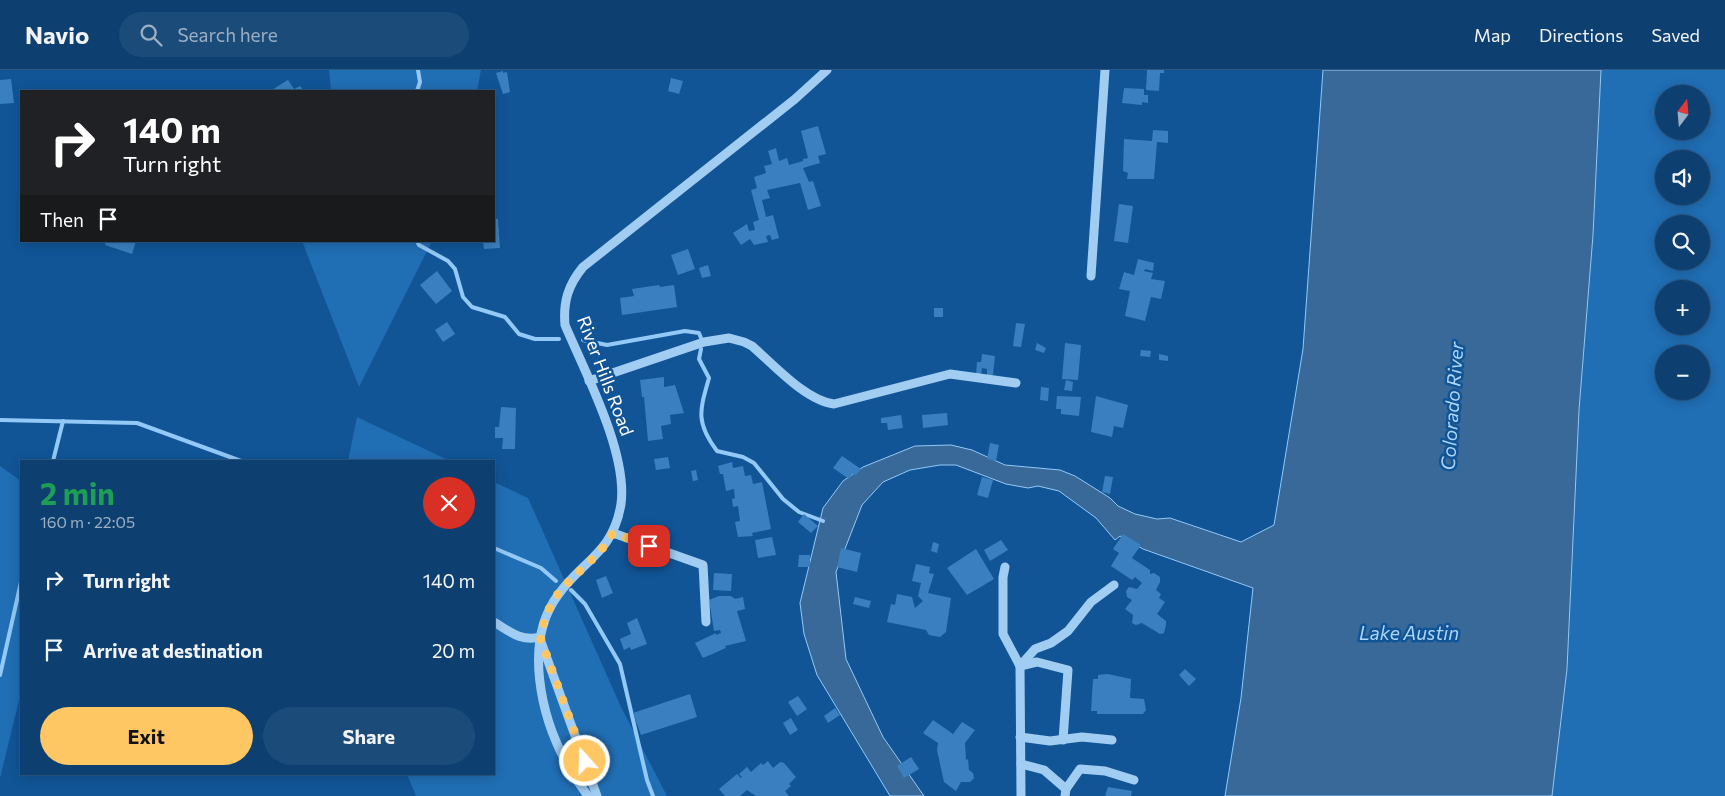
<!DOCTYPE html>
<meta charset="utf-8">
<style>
:root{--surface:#0d4071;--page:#1b4b79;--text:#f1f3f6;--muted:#9aafc3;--line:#2d5984;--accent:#ffc764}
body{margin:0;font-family:Commissioner,sans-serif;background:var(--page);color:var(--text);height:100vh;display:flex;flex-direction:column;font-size:19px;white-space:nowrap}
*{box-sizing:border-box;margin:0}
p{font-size:16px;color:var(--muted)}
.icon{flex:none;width:28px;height:28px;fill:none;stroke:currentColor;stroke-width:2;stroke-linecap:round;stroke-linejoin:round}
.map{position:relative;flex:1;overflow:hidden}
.side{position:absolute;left:20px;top:390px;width:475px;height:315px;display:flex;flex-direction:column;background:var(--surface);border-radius:0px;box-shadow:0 2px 12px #0003,0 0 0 1px var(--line)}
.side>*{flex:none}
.hud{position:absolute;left:20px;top:20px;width:475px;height:152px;border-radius:0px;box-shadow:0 2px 12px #0003,0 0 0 1px var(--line);background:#202124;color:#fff;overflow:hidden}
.needle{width:32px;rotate:16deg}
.tools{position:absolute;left:1655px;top:15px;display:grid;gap:10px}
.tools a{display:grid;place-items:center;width:55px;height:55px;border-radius:50%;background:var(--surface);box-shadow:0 2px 12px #0003,0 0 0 1px var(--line);font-size:25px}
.pin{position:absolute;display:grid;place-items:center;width:42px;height:42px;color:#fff;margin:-21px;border-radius:10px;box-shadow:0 2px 8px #0006}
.me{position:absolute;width:55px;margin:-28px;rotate:340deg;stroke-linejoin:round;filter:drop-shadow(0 0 4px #0008)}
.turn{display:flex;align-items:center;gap:18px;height:105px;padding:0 20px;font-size:22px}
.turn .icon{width:65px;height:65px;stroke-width:2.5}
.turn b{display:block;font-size:35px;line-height:42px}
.then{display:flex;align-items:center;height:48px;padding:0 20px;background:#0003;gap:10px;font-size:19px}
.round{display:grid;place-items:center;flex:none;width:52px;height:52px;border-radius:26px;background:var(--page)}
.summary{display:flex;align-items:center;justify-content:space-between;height:85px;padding:0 20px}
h1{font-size:30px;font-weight:700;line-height:38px;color:#1e9e55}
.button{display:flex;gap:10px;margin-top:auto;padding:10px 20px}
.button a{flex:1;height:58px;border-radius:30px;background:var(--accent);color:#111;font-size:20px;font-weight:700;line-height:58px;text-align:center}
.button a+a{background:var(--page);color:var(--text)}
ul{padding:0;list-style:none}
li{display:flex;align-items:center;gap:15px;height:70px;padding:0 20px}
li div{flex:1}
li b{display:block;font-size:19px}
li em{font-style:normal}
header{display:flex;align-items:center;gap:30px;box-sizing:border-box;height:70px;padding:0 25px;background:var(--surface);border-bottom:1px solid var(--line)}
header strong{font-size:24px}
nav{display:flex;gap:28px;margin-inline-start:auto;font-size:18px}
.search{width:350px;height:45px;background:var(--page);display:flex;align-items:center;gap:12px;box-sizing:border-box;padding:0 18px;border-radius:28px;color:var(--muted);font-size:19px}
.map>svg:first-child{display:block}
.green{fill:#206eb4;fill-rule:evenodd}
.water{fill:#386999;stroke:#93c9f7}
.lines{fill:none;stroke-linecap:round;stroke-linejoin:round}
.stream{stroke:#93c9f7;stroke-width:4}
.building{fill:#3a7fbf}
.minor{stroke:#a2cdf3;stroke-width:9}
.route{stroke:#ffc764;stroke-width:9;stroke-dasharray:0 16.2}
.labels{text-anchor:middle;stroke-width:5;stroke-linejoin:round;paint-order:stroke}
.street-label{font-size:18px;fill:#fff;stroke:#115597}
.water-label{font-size:19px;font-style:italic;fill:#aed6fa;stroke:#115597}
</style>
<header>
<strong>Navio</strong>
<div class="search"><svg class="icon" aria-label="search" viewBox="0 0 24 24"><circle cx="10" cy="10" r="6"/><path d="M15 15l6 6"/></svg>Search here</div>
<nav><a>Map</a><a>Directions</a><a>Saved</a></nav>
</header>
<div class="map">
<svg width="1725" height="726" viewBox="0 0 1725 726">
<rect width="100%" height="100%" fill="#115597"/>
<g class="green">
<path d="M329 0H481L477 21H331Z"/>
<path d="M1601 0H1725V726H1552L1567 599 1579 340 1593 165ZM1664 24H1701V61H1664ZM1664 89H1701V126H1664ZM1664 154H1701V191H1664ZM1664 219H1701V256H1664ZM1664 284H1701V321H1664Z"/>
<path d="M302 171H432L359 317Z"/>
<path d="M357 347 450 391H348Z"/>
<path d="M0 396 21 411V622L0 708Z"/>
<path d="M494 412 528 428 621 637 667 726H416L407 704H494Z"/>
</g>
<path class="water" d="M1323 0H1601L1593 165 1579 340 1567 599 1552 726H1225L1241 628 1253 518 1143 479 1120 466 1115 470 1096 448 1059 421 1038 416 1028 418 1006 414 956 395H940L910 400 883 412 862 435 836 502 846 589 883 667 924 726H890L817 605 804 564 800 533 823 438 843 411 863 397 915 376 951 375 972 380 1005 395 1060 400 1075 406 1110 428 1118 436 1135 444 1157 449 1170 448 1241 472 1274 455 1303 279Z"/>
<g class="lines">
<g class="stream">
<path d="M417 21 420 12 418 0"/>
<path d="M417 171 419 175 448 191 455 199 463 227 472 237 505 247 519 264 535 269H559"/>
<path d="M583 270 607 275 685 261 699 263 701 268"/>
<path d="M701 279 699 289 709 308C700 340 695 352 717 381L743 387 754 393 783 429 799 442 823 451"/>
<path d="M0 350 137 353 241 391"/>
<path d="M53 391 63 351"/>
<path d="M494 478 541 498 556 511"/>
<path d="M571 520 585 534 620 594 647 710 653 726"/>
<path d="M0 605 21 512"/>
</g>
</g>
<g class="building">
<path d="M1147 0H1164V3H1160L1159 21 1146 20Z"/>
<path d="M503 1V3L507 2 510 22 503 24 496 3Z"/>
<path d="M671 8 683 11 679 24 668 21Z"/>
<path d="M11 9 14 33 0 34V10Z"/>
<path d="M288 10 294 19 300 16 304 21H270Z"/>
<path d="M1124 18 1144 19V25H1148V33L1142 32V35L1122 33Z"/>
<path d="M818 56 826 84 818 86 820 93 803 98 809 112 813 111 821 136 808 140 800 113 767 120 770 128 762 130 766 147 773 145 779 168 772 170 770 165 766 166 768 172 754 175 750 169 741 175 733 163 747 154 749 161 755 160 753 152 759 150 751 120 757 118 754 107 766 103 764 96 772 94 768 81 776 78 779 91 787 88 789 95 803 91V89L808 88 801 61Z"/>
<path d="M1153 60 1168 61V73L1157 72 1154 109H1127L1128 103 1123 101 1124 69 1152 71Z"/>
<path d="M1119 134 1133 136 1128 173 1114 171Z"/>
<path d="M494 149H498L500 178 484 179 483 171H494Z"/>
<path d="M106 171H136L132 184 105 175Z"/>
<path d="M688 179 695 199 678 205 671 185Z"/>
<path d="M1138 189 1154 193 1153 201 1145 199 1144 201 1153 203 1151 209 1165 211 1161 229 1151 227 1145 251 1125 246 1130 221 1119 219 1124 202 1134 205Z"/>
<path d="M708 195 711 206 702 208 699 198Z"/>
<path d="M437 201 452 221 436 234 420 215Z"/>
<path d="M659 215 660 217 674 215 677 237 622 245 620 228 634 226 632 219Z"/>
<rect x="934" y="238" width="9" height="9"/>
<path d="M447 252 455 264 443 272 435 260Z"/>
<path d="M1016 253 1025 254 1021 277 1013 276Z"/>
<path d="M1037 273 1046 278 1044 283 1035 280Z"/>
<path d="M1065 273 1081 275 1078 310 1062 309Z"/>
<path d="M1141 280 1151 281 1150 287 1140 286Z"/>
<path d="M982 284 995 286 993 305H987V299L982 298 981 305 976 304 977 292H981Z"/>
<path d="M1159 284 1168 286V291L1159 290Z"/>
<path d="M664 307V317L675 315 684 343 670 345 671 354 661 356 663 369 648 371 644 327H642L640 310Z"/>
<path d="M1066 310 1073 312 1072 321 1064 320Z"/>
<path d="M1041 317 1049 318 1048 331 1040 330Z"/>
<path d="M1057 326 1081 327 1079 346 1061 344V339H1056Z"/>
<path d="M1096 326 1128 335 1123 358 1114 356 1112 367 1091 362Z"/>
<path d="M501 337 516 338 515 379H502L503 368H495V357H499Z"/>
<path d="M947 343 948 355 923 358 922 345Z"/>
<path d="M901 345 903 358 888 360 887 353H881V348Z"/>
<path d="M990 373 999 375 996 391 987 389Z"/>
<path d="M842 386 861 399 856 405 852 404 849 409 833 398Z"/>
<path d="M668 387 670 398 656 400 654 389Z"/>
<path d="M732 392 733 398 743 396 745 406 751 405 753 414 762 412 771 459 752 463 753 466 738 467 735 452 740 451 738 436 733 437 732 429 735 428 734 419 726 421 723 404H720L718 396Z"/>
<path d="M696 400 698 410 693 411 691 401Z"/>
<path d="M1105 406 1113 407 1110 424 1102 422Z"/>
<path d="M982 407 993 410 988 428 977 425Z"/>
<path d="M804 444 818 456 811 463 798 452Z"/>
<path d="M1123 464 1141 475 1132 488 1150 500V504L1154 503 1160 507V512L1156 520 1161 524 1159 528 1165 532 1157 544 1166 551V555L1164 563 1160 564 1142 553 1136 555 1132 553 1133 545 1125 539 1132 530 1127 527 1126 521 1129 517 1137 519 1142 513 1135 507 1132 510 1111 496 1119 483 1113 479Z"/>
<path d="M772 467 776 485 758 488 755 470Z"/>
<path d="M1001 470 1008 480 990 491 984 480Z"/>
<path d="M933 472 939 474 937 483 931 481Z"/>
<path d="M841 478 861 483 857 502 837 497Z"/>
<path d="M976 479 994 509 967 525 947 498Z"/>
<path d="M799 485H810V497H798Z"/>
<path d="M916 494 930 497 929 503 934 504 928 523 951 528 946 562 940 567 929 565 926 560 887 552 891 534 895 535 897 524 912 527 915 538 923 531 918 526 921 513 912 511Z"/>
<path d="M714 503 732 504 731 521 713 520Z"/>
<path d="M606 506 613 523 602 528 596 510Z"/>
<path d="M719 526H731L735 529 743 527 745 539 737 541 746 571 725 576 726 578 703 588 695 573 716 563V565L721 563 720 560 714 561 709 530Z"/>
<path d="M855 527 871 531 869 538 853 534Z"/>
<path d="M637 548 647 574 631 580 630 577 624 580 620 569 631 564 627 553Z"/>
<path d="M1185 599 1196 609 1189 616 1179 605Z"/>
<path d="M1108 604 1131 609 1130 628 1144 629 1146 640 1143 644H1097V641H1091L1093 609H1098V605Z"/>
<path d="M690 624 697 647 641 665 633 643Z"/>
<path d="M798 626 807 639 797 646 788 632Z"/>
<path d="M835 638 840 645 828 653 824 646Z"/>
<path d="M791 648 798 660 790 665 783 653Z"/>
<path d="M933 650 953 664 962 652 975 660 965 673 966 690 968 689 969 700 973 703 974 708 970 712H961L956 721 944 712 937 680 938 673 923 663Z"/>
<path d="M911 687 919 699 904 708 897 696Z"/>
<path d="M768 691 773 698 780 692 784 693 796 707 789 714 791 716 785 721 789 726H756L747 720 740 726H725L719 719 737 704 741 708 742 707 739 704 747 697 751 702 761 693 763 695Z"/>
<path d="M1108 717 1132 721 1131 726H1105Z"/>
</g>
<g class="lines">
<g class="minor">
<path d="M1091 206 1105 0"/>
<path d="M589 311 704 272 729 268 744 272 752 276C774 295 806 331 834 334L950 304 1016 313"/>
<path d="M613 463 703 495 706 552"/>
<path d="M1005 497 1003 507V564L1020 596 1021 726"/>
<path d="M494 552C509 561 521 572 540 567"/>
<path d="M540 569 597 726"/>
<path d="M1020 596 1035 579 1051 573 1068 561 1091 532 1114 515"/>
<path d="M1020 596 1037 592 1068 600 1063 670"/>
<path d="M1020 667 1050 671 1082 667 1112 670"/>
<path d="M1021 694 1044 700 1066 719 1065 726"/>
<path d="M1066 719 1080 699 1105 701 1134 710"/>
<path d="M588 726C581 716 573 705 567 694 541 647 523 572 558 525 583 490 613 483 621 434 628 383 585 302 565 255 563 232 568 215 583 197L795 29 827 0"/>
</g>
</g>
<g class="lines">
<path class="route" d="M585 691 540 567C544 552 548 537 558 524 575 502 599 488 613 463L649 476"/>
</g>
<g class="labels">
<g class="street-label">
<text transform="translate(605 306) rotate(69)" y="6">River Hills Road</text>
</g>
<g class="water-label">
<text transform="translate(1452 336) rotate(-86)" y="7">Colorado River</text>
<text x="1409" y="570">Lake Austin</text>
</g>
</g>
</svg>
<div class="tools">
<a><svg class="needle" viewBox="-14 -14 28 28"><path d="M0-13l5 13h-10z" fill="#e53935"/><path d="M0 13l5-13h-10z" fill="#9aafc3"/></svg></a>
<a><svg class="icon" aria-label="sound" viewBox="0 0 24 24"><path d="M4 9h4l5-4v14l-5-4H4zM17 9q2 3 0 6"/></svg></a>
<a><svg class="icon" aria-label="search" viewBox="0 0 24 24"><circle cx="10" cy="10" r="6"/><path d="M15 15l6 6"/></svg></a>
<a>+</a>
<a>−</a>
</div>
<div class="pin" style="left:649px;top:476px;background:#d93025"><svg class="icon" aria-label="arrive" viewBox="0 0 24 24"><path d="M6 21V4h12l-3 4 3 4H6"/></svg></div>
<svg class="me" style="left:585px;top:691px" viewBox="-20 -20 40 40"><circle r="17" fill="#ffc764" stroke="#fff" stroke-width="3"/><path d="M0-11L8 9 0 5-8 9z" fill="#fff"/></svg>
<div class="hud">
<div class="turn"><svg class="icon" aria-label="right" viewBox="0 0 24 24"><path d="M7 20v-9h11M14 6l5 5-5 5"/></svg><div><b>140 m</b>Turn right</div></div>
<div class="then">Then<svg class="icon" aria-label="arrive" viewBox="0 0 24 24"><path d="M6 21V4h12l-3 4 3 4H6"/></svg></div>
</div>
<section class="side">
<div class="summary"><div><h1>2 min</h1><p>160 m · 22:05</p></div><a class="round" style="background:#d93025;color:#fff"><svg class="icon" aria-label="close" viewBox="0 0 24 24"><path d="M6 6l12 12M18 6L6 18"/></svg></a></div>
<ul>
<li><svg class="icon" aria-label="right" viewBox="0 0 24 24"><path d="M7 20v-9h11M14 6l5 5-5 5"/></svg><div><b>Turn right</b></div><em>140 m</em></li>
<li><svg class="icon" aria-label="arrive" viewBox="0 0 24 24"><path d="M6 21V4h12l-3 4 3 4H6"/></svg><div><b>Arrive at destination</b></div><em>20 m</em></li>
</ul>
<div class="button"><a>Exit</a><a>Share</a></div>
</section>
</div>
